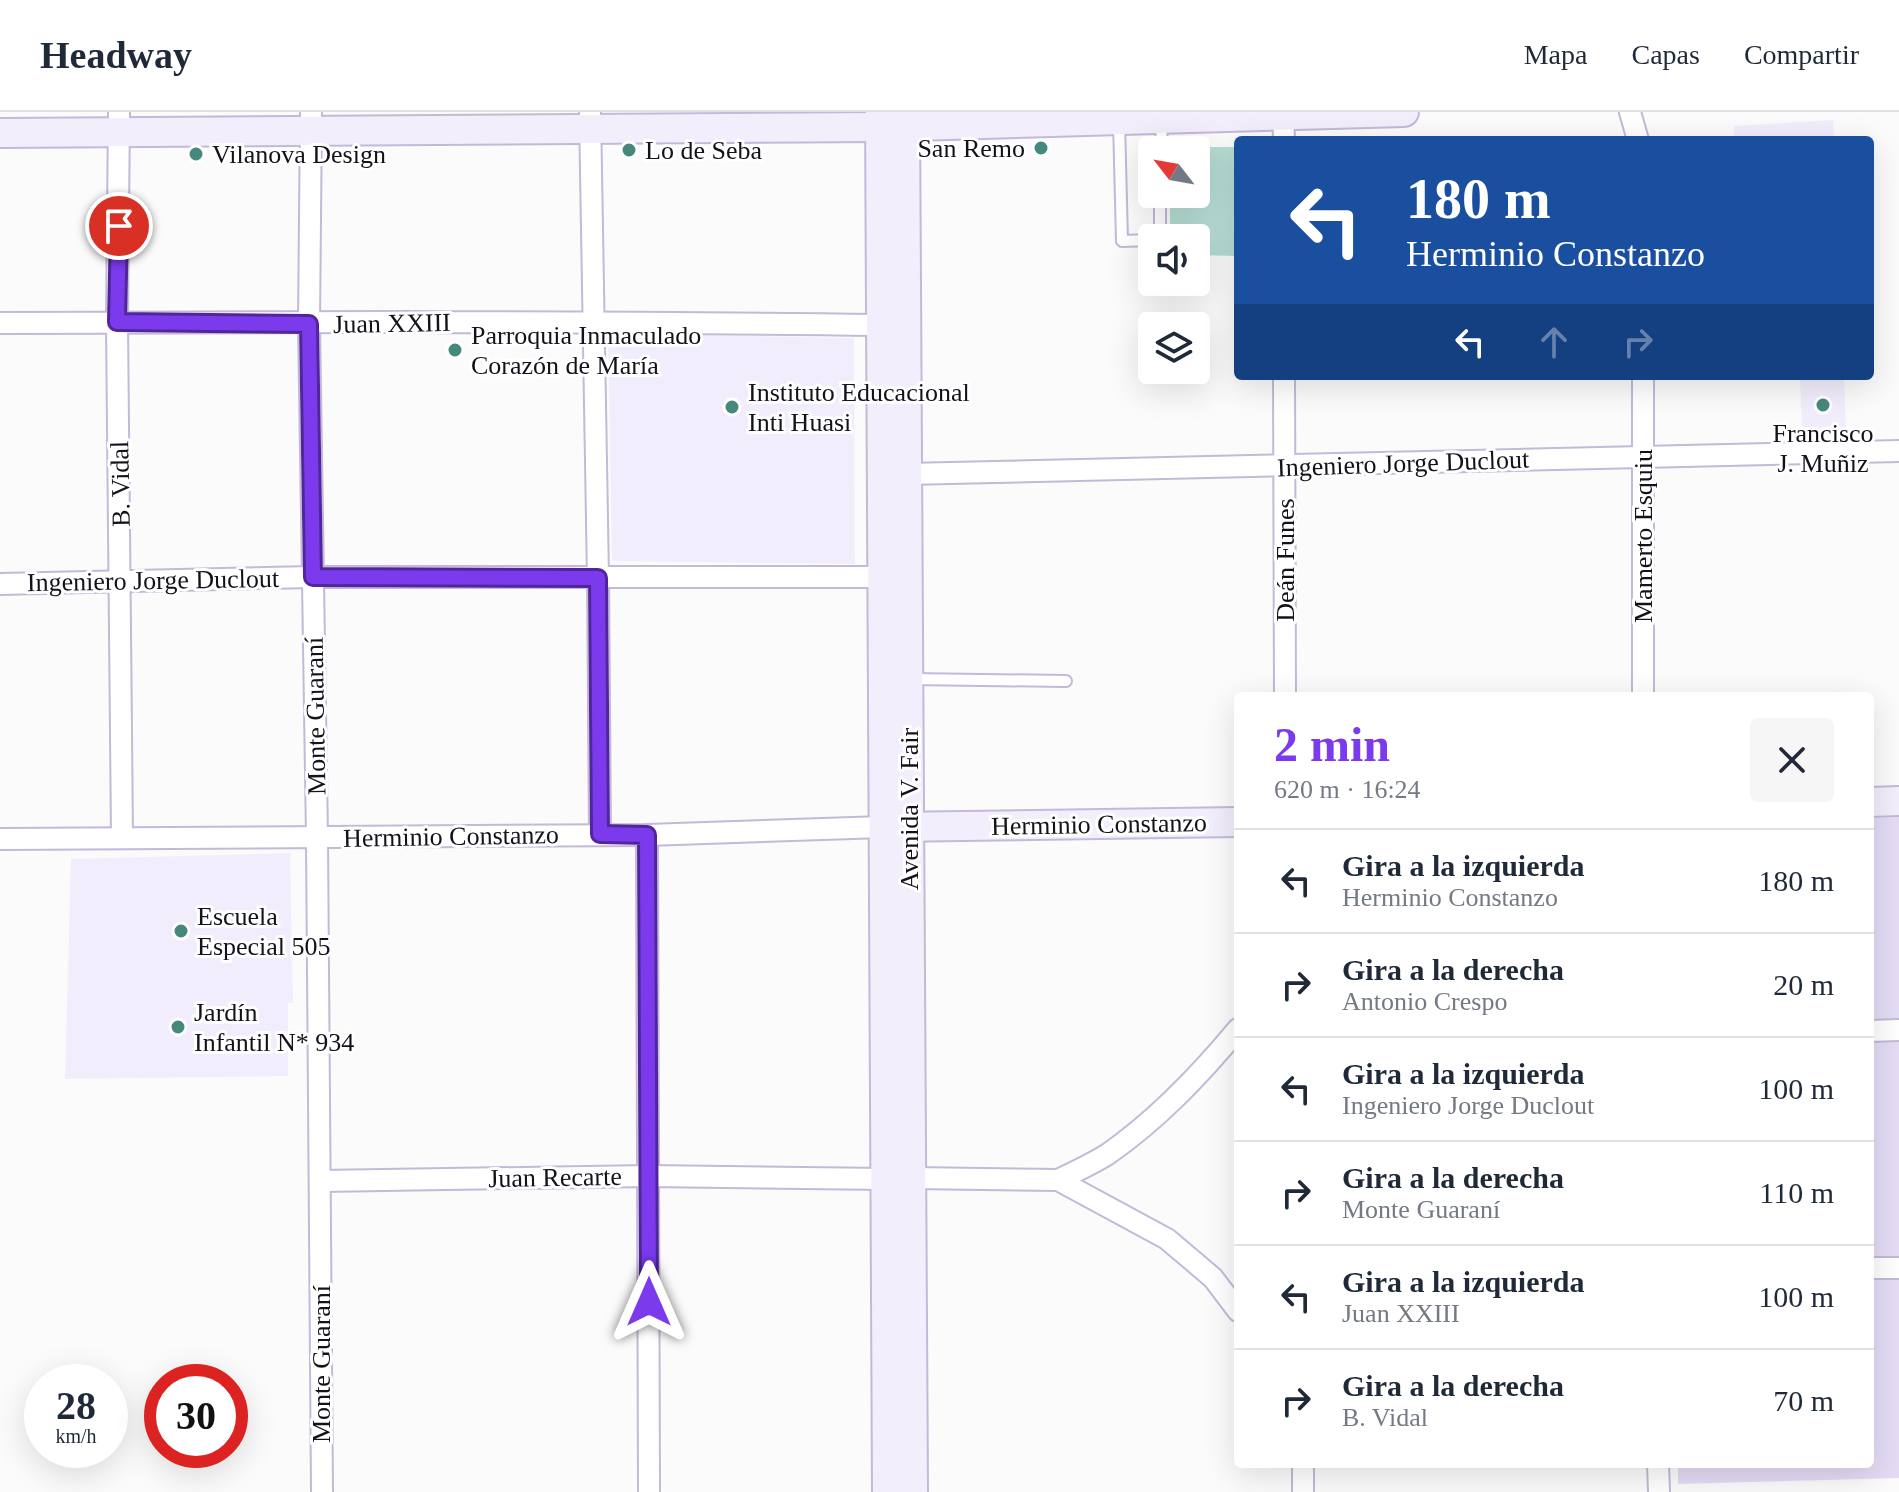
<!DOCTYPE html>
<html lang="es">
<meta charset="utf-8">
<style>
:root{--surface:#fff;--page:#f6f6f7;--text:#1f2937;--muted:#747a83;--line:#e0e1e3;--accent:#7c3aed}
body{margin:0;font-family:"Times New Roman",serif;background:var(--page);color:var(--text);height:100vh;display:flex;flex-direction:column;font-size:30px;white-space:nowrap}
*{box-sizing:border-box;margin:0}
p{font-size:26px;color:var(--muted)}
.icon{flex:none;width:44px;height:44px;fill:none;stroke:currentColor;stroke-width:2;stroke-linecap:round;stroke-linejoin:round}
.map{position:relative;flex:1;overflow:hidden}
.side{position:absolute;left:1234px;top:580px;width:640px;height:776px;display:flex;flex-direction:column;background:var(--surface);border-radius:8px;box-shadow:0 8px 32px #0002}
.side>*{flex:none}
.top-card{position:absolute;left:1234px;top:24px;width:640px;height:244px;border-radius:8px;box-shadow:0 8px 32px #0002;background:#1a4fa0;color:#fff;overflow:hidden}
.needle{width:52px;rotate:301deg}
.controls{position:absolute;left:1138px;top:24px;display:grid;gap:16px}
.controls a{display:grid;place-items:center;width:72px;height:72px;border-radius:8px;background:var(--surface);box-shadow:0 8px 32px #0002;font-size:40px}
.speed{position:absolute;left:24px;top:1252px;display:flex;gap:16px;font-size:40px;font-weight:700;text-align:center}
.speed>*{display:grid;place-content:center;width:104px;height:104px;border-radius:50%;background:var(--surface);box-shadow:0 8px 32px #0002;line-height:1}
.speed small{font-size:20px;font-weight:400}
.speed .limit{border:12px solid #d22;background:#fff;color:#111}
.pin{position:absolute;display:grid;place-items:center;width:68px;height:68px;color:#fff;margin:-34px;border:4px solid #fff;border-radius:50%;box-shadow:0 2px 8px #0007}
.me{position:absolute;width:88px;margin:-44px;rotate:0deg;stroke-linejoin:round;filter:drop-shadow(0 0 6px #0008)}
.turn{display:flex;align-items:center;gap:28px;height:168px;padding:0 40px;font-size:36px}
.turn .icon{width:104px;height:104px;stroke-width:2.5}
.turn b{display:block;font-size:56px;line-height:68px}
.lanes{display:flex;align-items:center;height:76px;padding:0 40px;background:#0003;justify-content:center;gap:40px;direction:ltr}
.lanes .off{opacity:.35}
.round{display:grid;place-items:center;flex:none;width:84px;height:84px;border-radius:8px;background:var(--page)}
.overview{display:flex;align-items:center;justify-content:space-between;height:136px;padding:0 40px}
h1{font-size:48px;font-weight:600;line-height:60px;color:var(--accent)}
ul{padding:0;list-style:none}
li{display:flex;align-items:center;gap:24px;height:104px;padding:0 40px;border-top:2px solid var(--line)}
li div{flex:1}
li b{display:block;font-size:30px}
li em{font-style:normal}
header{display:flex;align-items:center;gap:48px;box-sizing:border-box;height:112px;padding:0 40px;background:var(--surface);border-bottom:2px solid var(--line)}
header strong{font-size:38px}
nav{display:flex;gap:44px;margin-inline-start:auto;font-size:28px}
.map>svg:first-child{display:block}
.built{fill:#f2edfc}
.green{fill:#e4dbf5}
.building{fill:#b6ddd4}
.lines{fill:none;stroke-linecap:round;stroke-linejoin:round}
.lane-casing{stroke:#c4b9d8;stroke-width:14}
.street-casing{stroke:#c4b9d8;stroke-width:24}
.secondary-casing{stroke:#c4b9d8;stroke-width:32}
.lane{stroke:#fff;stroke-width:10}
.street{stroke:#fff;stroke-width:20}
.secondary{stroke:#f3eefc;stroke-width:28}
.route-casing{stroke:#51269a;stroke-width:20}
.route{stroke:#7c3aed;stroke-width:14}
.poi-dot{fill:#45897c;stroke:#fff;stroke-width:3}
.labels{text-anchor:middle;stroke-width:6;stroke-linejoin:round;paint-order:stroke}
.poi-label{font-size:26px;fill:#14111b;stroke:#fff;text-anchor:start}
.street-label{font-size:26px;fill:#14111b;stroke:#fff}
</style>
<header>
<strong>Headway</strong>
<nav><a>Mapa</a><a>Capas</a><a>Compartir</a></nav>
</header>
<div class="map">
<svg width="1899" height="1380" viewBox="0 0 1899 1380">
<rect width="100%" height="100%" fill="#fbfbfb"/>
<g class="built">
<path d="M1833 8 1834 28H1734V14Z"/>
<path d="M608 221 854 226 855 452 612 449Z"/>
<path d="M1800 264H1844L1846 322 1802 323Z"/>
<path d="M290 741 293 891H288V964L65 967 71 747Z"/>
</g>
<path class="green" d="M1899 705V1366L1678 1372V1352H1870V706Z"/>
<path class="building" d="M1196 35H1238V144L1196 143V126H1170V82H1196Z"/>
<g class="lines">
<g class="lane-casing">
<g id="lane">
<path d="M1119 9 1122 129 1152 128"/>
<path d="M1161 38 1162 8"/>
<path d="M1160 126V82"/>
<path d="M911 567 1066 569"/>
</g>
</g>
<g class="street-casing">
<g id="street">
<path d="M119 0 117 210 122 725"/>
<path d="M311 0 309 212 317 726 322 1380"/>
<path d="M590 0 598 466 600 722"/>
<path d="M1283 0 1284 28"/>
<path d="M1630 0 1638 28"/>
<path d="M0 211C293 210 587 209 880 213"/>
<path d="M1284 264 1285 584"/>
<path d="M1643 264V584"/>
<path d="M906 362 1899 339"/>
<path d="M0 472 313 465H883"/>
<path d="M647 723 649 1380"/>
<path d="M0 727 647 723 883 715"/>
<path d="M1870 919 1899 918"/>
<path d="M912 1066 1058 1068 1167 1127 1213 1166 1238 1199"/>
<path d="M1058 1068C1075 1060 1092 1052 1108 1042 1158 1007 1199 964 1238 917"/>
<path d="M320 1069 649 1064 886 1067"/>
<path d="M1870 1156H1899"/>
<path d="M1303 1352V1380"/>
<path d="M1658 1352 1659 1380"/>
</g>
</g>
<g class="secondary-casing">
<g id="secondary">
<path d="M880 0 887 1380"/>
<path d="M905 0 913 1380"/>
<path d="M0 21 880 15 1404 0"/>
<path d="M1870 690 1899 689"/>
<path d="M891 715 1238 710"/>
</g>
</g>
<use href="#lane" class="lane"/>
<use href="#street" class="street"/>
<use href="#secondary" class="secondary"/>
</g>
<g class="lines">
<g class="route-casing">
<path id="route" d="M119 114 117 210 309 212 313 465 598 466 600 722 647 723 649 1190"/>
</g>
<use href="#route" class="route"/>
</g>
<g class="poi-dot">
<circle cx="1041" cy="36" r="8"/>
<circle cx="629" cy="38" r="8"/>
<circle cx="196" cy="42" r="8"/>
<circle cx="455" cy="238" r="8"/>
<circle cx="1823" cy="293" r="8"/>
<circle cx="732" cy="295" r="8"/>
<circle cx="181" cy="819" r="8"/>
<circle cx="178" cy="915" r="8"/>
</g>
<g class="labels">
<g class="poi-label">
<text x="1025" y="45" text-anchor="end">San Remo</text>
<text x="645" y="47">Lo de Seba</text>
<text x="212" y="51">Vilanova Design</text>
<text x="471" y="232">Parroquia Inmaculado<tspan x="471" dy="30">Corazón de María</tspan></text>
<text x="748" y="289">Instituto Educacional<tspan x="748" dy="30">Inti Huasi</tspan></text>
<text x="1823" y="330" text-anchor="middle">Francisco<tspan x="1823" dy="30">J. Muñiz</tspan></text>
<text x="197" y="813">Escuela<tspan x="197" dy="30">Especial 505</tspan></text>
<text x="194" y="909">Jardín<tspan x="194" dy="30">Infantil N* 934</tspan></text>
</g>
<g class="street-label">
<text transform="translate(392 211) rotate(-1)" y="9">Juan XXIII</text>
<text transform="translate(1403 351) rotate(-2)" y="9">Ingeniero Jorge Duclout</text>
<text transform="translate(120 372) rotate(-91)" y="9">B. Vidal</text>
<text transform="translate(1643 424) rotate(-90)" y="9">Mamerto Esquiu</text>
<text transform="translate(1285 448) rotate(-90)" y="9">Deán Funes</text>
<text transform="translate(153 468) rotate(-1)" y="9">Ingeniero Jorge Duclout</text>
<text transform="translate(315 604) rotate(-91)" y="9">Monte Guaraní</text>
<text transform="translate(909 697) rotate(-90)" y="9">Avenida V. Fair</text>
<text transform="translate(1099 712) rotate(-1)" y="9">Herminio Constanzo</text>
<text transform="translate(451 724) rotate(-1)" y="9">Herminio Constanzo</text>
<text transform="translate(555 1065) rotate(-1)" y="9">Juan Recarte</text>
<text transform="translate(321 1252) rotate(-90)" y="9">Monte Guaraní</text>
</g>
</g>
</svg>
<div class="controls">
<a><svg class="needle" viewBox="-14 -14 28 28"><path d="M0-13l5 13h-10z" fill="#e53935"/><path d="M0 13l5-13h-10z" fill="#747a83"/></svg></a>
<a><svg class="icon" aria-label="sound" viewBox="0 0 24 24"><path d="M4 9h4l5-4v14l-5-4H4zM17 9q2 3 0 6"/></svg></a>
<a><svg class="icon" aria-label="layers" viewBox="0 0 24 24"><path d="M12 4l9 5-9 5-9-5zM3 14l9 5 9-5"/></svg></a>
</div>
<div class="speed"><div>28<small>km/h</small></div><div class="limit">30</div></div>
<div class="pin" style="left:119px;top:114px;background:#d93025"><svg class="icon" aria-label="arrive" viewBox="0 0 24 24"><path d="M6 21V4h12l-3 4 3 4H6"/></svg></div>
<svg class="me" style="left:649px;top:1190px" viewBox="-20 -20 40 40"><path d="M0-17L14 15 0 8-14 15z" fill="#7c3aed" stroke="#fff" stroke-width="4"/></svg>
<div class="top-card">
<div class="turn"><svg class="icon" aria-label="left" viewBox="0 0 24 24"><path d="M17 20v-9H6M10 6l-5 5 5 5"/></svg><div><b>180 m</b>Herminio Constanzo</div></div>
<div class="lanes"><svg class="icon" aria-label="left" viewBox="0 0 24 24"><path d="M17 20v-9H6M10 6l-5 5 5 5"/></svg><svg class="icon off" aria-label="ahead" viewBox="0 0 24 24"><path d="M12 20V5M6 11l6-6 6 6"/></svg><svg class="icon off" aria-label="right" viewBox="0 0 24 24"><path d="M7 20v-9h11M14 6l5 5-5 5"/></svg></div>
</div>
<section class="side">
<div class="overview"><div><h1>2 min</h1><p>620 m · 16:24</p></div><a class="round"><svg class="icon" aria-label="close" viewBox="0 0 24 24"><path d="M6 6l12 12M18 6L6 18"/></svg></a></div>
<ul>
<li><svg class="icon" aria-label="left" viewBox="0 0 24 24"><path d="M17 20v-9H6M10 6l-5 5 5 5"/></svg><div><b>Gira a la izquierda</b><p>Herminio Constanzo</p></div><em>180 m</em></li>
<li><svg class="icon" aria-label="right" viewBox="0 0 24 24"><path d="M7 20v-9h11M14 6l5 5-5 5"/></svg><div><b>Gira a la derecha</b><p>Antonio Crespo</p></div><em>20 m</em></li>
<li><svg class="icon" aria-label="left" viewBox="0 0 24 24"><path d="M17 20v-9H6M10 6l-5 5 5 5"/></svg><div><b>Gira a la izquierda</b><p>Ingeniero Jorge Duclout</p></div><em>100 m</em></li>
<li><svg class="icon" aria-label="right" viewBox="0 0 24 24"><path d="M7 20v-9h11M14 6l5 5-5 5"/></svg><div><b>Gira a la derecha</b><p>Monte Guaraní</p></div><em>110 m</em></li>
<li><svg class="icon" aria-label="left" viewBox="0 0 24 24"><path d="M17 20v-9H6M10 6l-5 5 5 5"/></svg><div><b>Gira a la izquierda</b><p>Juan XXIII</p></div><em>100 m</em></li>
<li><svg class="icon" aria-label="right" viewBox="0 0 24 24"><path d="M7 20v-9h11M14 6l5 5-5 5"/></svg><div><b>Gira a la derecha</b><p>B. Vidal</p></div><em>70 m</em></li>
</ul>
</section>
</div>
